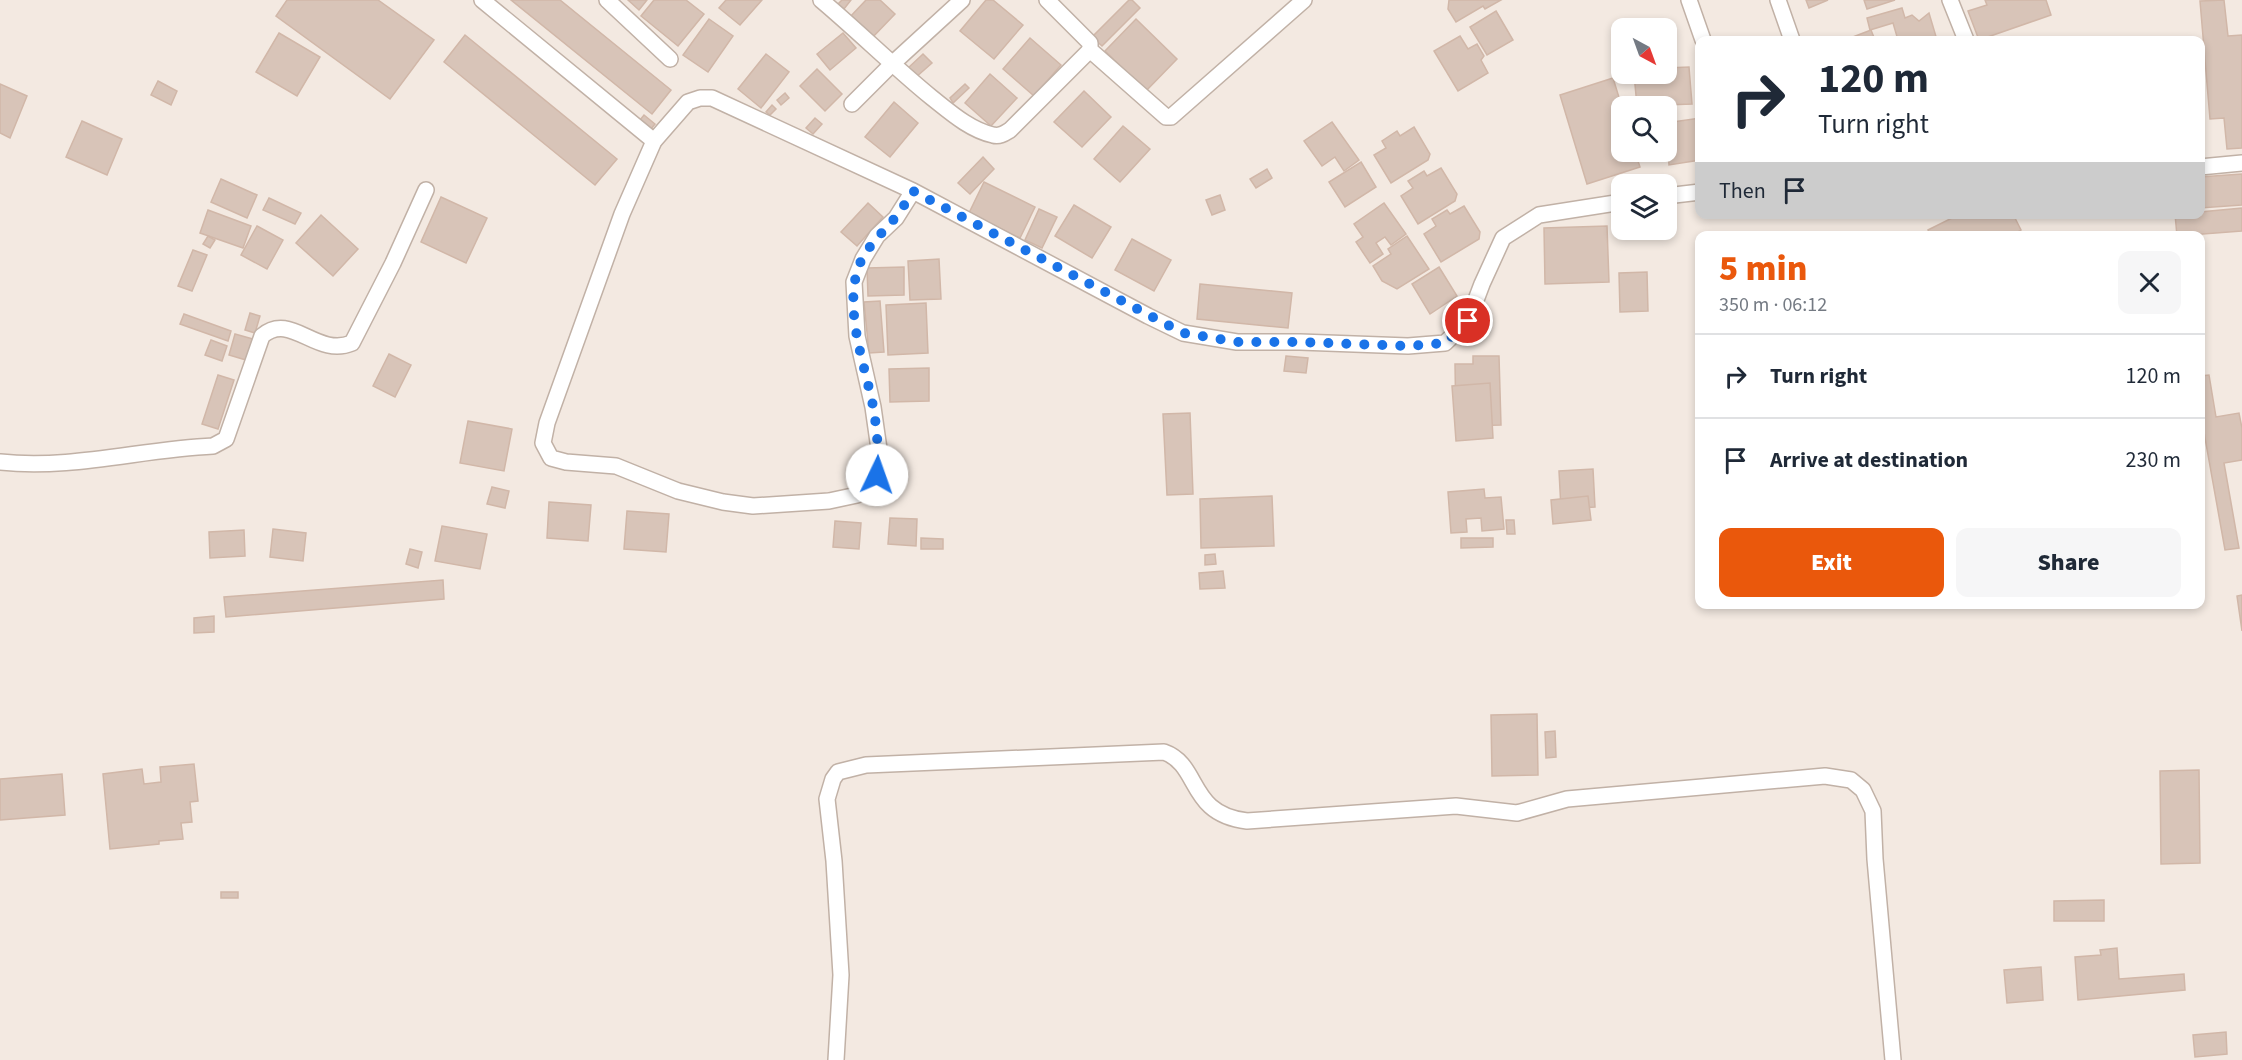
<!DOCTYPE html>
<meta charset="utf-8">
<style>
:root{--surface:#fff;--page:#f6f6f7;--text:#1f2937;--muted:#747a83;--line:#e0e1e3;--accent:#ea580c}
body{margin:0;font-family:"Source Sans 3",sans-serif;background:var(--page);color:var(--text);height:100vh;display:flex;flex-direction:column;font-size:22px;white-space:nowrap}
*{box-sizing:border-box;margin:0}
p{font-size:20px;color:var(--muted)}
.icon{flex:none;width:33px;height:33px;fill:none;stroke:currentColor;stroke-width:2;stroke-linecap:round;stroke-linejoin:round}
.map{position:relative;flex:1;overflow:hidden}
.side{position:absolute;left:1695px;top:231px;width:510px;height:378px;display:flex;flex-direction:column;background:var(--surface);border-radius:12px;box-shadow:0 3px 9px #0003}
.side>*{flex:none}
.banner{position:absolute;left:1695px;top:36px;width:510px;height:183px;border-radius:12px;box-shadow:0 3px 9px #0003;background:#fff;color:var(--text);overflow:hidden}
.needle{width:39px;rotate:139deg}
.tools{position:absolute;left:1611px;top:18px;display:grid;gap:12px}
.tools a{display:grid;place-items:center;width:66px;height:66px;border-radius:12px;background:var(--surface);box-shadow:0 3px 9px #0003;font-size:30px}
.pin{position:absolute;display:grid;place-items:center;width:51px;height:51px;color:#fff;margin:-26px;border:3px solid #fff;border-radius:50%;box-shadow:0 2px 6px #0007}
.me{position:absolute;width:66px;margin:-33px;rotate:3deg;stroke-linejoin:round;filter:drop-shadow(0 0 4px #0008)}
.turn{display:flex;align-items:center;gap:21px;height:126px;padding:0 24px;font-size:27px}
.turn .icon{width:78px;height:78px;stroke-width:2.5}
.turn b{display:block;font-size:42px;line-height:51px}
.then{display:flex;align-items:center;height:57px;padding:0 24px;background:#0003;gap:12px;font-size:22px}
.round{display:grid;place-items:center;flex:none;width:63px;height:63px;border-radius:12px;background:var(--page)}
.overview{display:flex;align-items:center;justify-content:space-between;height:102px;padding:0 24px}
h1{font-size:36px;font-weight:800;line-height:45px;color:var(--accent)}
.primary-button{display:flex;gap:12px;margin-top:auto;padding:12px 24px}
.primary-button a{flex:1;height:69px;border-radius:12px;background:var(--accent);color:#fff;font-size:24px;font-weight:800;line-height:69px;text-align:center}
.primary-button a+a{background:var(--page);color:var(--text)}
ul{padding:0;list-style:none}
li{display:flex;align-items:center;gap:18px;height:84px;padding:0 24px;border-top:2px solid var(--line)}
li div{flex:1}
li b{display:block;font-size:22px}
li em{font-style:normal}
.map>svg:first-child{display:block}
.building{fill:#d8c4b8;stroke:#d1b7a8;stroke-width:1.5}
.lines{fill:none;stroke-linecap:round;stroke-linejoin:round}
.street-casing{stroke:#c1b1a6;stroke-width:18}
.street{stroke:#fff;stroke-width:15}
.route{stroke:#1a73e8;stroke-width:10;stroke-dasharray:0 18}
</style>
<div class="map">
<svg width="2242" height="1060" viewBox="0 0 2242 1060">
<rect width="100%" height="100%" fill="#f3e9e1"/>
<g class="building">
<path d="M287 0H378L434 40 390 99 276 16Z"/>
<path d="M511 0H560L671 90 652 114Z"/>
<path d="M628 0H647L639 10Z"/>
<path d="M654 0H686L704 14 678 46 641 16Z"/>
<path d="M726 0H762L740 25 719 8Z"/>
<path d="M842 0H851L844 9 838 4Z"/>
<path d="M866 0H880L895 14 871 39 849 18Z"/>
<path d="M986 0H993L1023 25 994 59 960 31Z"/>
<path d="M1129 0H1132L1140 8 1102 46 1092 37Z"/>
<path d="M1449 0H1501L1485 9 1483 6 1456 22 1448 9Z"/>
<path d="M1806 0H1828L1809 8Z"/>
<path d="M1864 0H1895L1867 9Z"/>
<path d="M1985 0H2046L2051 15 1979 40 1968 11 1987 5Z"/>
<path d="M2224 0 2228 36 2242 35V148L2227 149 2224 118 2210 119 2200 1Z"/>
<path d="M1902 8 1905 18 1912 15 1919 21 1929 13 1937 40H1898L1893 23 1870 30 1867 18Z"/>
<path d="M1496 11 1513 40 1487 55 1470 27Z"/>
<path d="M709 19 733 36 708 72 683 55Z"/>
<path d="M1136 19 1177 59 1146 91 1105 51Z"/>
<path d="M1871 30 1875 40H1845Z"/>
<path d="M279 33 320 57 297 96 256 72Z"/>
<path d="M843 33 856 48 830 70 817 54Z"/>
<path d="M465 35 617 159 595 185 444 62Z"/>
<path d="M1460 36 1468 49 1477 44 1484 56 1481 60 1488 73 1458 91 1434 51Z"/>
<path d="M1030 38 1061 65 1034 96 1003 69Z"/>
<path d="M766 54 789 72 761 108 738 89Z"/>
<path d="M923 54 932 63 915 78 907 69Z"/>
<path d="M1689 67 1692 104 1637 106 1634 74H1666V68Z"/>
<path d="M817 69 842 94 825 111 800 86Z"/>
<path d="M990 74 1017 98 991 126 965 103Z"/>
<path d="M1613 78 1622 107V152H1635L1640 167 1587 184 1560 95Z"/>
<path d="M158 81 177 91 171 105 151 95Z"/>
<path d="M0 84 27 96 10 138 0 133Z"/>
<path d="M965 84 969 88 953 103 950 98Z"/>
<path d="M1084 91 1111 117 1082 147 1054 122Z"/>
<path d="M785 93 789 98 781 105 777 100Z"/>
<path d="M894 102 918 123 890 157 865 137Z"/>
<path d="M772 105 776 109 770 115 766 112Z"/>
<path d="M644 115 655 124 651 129 640 120Z"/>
<path d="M815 118 822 124 813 134 806 128Z"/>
<path d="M1700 118V160L1669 165 1666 123Z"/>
<path d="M82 121 122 139 107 175 66 157Z"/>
<path d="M1332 122 1359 160 1344 171 1335 157 1322 166 1304 141Z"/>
<path d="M1123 126 1150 149 1120 182 1094 159Z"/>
<path d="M1414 127 1430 154 1428 160 1391 183 1374 155 1386 148 1382 141 1397 131 1400 136Z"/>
<path d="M983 157 994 169 970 194 958 183Z"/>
<path d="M1361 162 1376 187 1345 207 1329 182Z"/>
<path d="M1441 168 1457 194 1455 201 1418 224 1401 196 1413 188 1408 181 1424 171 1427 176Z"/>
<path d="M1267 169 1272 178 1256 188 1250 179Z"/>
<path d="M2242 174V205L2200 208V177Z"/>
<path d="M221 179 257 195 247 218 211 202Z"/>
<path d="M984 182 1035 207 1020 238 969 213Z"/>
<path d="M1220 195 1225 210 1212 215 1206 200Z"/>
<path d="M441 197 487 218 466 263 421 242Z"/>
<path d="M269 198 301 213 295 224 263 210Z"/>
<path d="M868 203 883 217 857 246 841 232Z"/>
<path d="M1384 203 1406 234 1391 245 1385 237 1376 243 1383 254 1370 263 1356 242 1363 237 1354 224Z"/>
<path d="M1074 205 1111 227 1092 258 1055 236Z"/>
<path d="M1464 206 1480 232 1479 239 1441 262 1424 234 1436 226 1432 219 1447 210 1450 214Z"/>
<path d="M2242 208V231L2177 236 2175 214H2200V212Z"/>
<path d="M1039 209 1057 217 1042 248 1025 240Z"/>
<path d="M208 210 251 226 243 248 200 233Z"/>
<path d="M1960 214H2000L2001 217 2013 214 2021 230 2016 233 2017 236H1930L1928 230Z"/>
<path d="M321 215 358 249 333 276 296 243Z"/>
<path d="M257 226 283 240 267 269 241 255Z"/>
<path d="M1607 226 1609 282 1545 284 1544 228Z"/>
<path d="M208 236 215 240 210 248 203 244Z"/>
<path d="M1407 236 1429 269 1397 289 1382 281 1373 266 1391 254 1388 249Z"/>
<path d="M1132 239 1171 260 1154 291 1115 270Z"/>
<path d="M193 250 207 255 192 291 178 286Z"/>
<path d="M939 259 941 299 910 300 908 261Z"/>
<path d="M904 267V295L868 296 867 268Z"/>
<path d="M1439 267 1457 296 1430 314 1412 284Z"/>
<path d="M1647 272 1648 311 1620 312 1619 273Z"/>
<path d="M1200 284 1292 293 1288 328 1197 319Z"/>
<path d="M880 301 884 352 869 353 864 302Z"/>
<path d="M926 303 928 353 888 355 886 305Z"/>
<path d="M250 313 260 316 255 333 245 330Z"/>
<path d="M184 314 231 331 228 341 180 324Z"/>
<path d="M235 334 253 339 246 360 229 355Z"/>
<path d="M211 340 227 346 222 361 205 355Z"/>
<path d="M389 354 411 365 395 397 373 386Z"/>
<path d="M1286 356 1308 358 1306 373 1284 371Z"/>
<path d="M1473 356H1499L1501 425 1456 426 1455 364H1473Z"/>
<path d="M929 368V401L890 402 889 369Z"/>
<path d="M218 375 234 380 218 429 202 424Z"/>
<path d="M2209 375 2216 417 2239 413 2242 428V460L2224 463 2239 548 2225 550 2200 410V376Z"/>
<path d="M1490 383 1493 438 1456 441 1452 386Z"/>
<path d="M1190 413 1193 494 1167 495 1163 414Z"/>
<path d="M468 421 512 429 504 471 460 463Z"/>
<path d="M1593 469 1595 507 1561 509 1559 471Z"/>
<path d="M492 487 509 491 505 508 487 504Z"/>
<path d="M1484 489 1485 498 1501 497 1504 529 1482 531 1481 518 1466 519 1467 532 1451 533 1448 492Z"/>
<path d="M1272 496 1274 546 1201 548 1200 499Z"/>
<path d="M1588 496 1591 520 1553 524 1551 500Z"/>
<path d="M549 502 591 505 588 541 547 538Z"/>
<path d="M627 511 669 514 666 552 624 549Z"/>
<path d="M890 518 917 519 916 546 888 544Z"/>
<path d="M1506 520H1514L1515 534H1507Z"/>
<path d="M835 521 861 523 859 549 833 547Z"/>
<path d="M442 526 487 534 480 569 435 561Z"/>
<path d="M273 529 306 533 303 561 270 557Z"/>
<path d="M244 530 245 556 210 558 209 532Z"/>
<path d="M921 538 943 539V549H921Z"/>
<path d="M1461 538H1493V547L1461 548Z"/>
<path d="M410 549 422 552 418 568 406 564Z"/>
<path d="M1215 554 1216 564 1205 565V555Z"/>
<path d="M1223 571 1225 588 1200 589 1199 573Z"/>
<path d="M443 580 444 599 226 617 224 597Z"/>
<path d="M2242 595V631L2237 596Z"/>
<path d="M214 616V632L194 633V618Z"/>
<path d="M1537 714 1538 775 1492 776 1491 715Z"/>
<path d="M1555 731 1556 757 1546 758 1545 732Z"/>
<path d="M194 764 198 801 190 802 192 822 181 823 183 839 159 841V844L110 849 103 774 142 769 144 784 161 782 160 767Z"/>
<path d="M2199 770 2200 863 2161 864 2160 771Z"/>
<path d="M62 774 65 815 0 820V779Z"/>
<rect x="221" y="892" width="17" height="6"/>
<path d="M2104 900V921H2054V901Z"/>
<path d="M2117 948 2119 979 2184 974 2185 990 2078 1000 2075 957 2101 955 2100 950Z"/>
<path d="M2041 967 2043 1000 2007 1003 2004 970Z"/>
<path d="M2226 1032 2227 1054 2195 1057 2193 1035Z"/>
</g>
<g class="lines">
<g class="street-casing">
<g id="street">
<path d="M482 0 654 141"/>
<path d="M607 0 670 59"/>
<path d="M821 0C859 32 893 66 931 97 950 112 970 130 993 135 1000 137 1005 133 1010 130L1090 50"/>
<path d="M1047 0 1090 43V50L1166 117H1171L1304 0"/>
<path d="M1689 0 1703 40"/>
<path d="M1778 0 1792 40"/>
<path d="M1950 0 1966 40"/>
<path d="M852 104 891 65 962 0"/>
<path d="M2200 167 2242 163"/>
<path d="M913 191 896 218 877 236 863 259 854 282 857 336 873 407 879 449 877 475 869 488 857 495 829 501 753 506 723 502 678 491 616 466 566 462 551 458 543 443 547 423 622 214 654 141 688 102 700 98H712L913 191 1148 316 1183 333 1237 342H1300L1408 346 1445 343 1468 321 1482 284 1503 238 1539 215 1622 202"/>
<path d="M1666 196 1700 192"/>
<path d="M0 462C71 470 142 449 213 446L226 439 262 336C291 311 316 358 352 343L393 263 426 190"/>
<path d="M836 1060 841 975 834 861 827 799 833 779 838 772 866 765 1164 752C1201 765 1187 814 1247 821L1456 806 1517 813 1567 799 1825 776 1851 780 1863 790 1873 811 1875 859 1893 1060"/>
</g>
</g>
<use href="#street" class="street"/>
</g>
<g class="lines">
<path class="route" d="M877 475C879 451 877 429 873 406 864 361 840 300 863 257 872 242 883 232 895 218 902 210 907 200 913 191L1183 333 1237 342H1300L1408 346 1445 343 1468 321"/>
</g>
</svg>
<div class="tools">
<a><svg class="needle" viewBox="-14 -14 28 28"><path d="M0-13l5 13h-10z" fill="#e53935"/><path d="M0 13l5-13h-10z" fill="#747a83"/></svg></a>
<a><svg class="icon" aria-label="search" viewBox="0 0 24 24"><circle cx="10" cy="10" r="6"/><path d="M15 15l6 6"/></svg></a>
<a><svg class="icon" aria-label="layers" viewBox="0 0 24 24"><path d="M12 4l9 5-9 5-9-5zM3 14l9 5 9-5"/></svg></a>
</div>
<div class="pin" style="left:1468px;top:321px;background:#d93025"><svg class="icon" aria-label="arrive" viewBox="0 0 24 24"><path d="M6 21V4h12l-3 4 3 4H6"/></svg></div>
<svg class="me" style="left:877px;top:475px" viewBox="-20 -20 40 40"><circle r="19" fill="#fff"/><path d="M0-13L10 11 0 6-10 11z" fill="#1a73e8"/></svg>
<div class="banner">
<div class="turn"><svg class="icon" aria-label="right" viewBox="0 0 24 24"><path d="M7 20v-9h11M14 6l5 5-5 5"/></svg><div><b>120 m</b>Turn right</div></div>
<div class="then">Then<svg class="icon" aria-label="arrive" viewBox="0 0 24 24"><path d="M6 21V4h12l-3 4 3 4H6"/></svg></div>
</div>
<section class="side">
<div class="overview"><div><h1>5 min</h1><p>350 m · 06:12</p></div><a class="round"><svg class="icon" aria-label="close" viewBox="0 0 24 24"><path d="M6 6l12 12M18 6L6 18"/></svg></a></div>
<ul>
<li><svg class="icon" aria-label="right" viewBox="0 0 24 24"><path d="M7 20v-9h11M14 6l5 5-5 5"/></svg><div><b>Turn right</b></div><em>120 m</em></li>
<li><svg class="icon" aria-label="arrive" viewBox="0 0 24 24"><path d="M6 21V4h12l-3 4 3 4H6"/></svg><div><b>Arrive at destination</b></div><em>230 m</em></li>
</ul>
<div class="primary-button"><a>Exit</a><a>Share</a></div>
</section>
</div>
